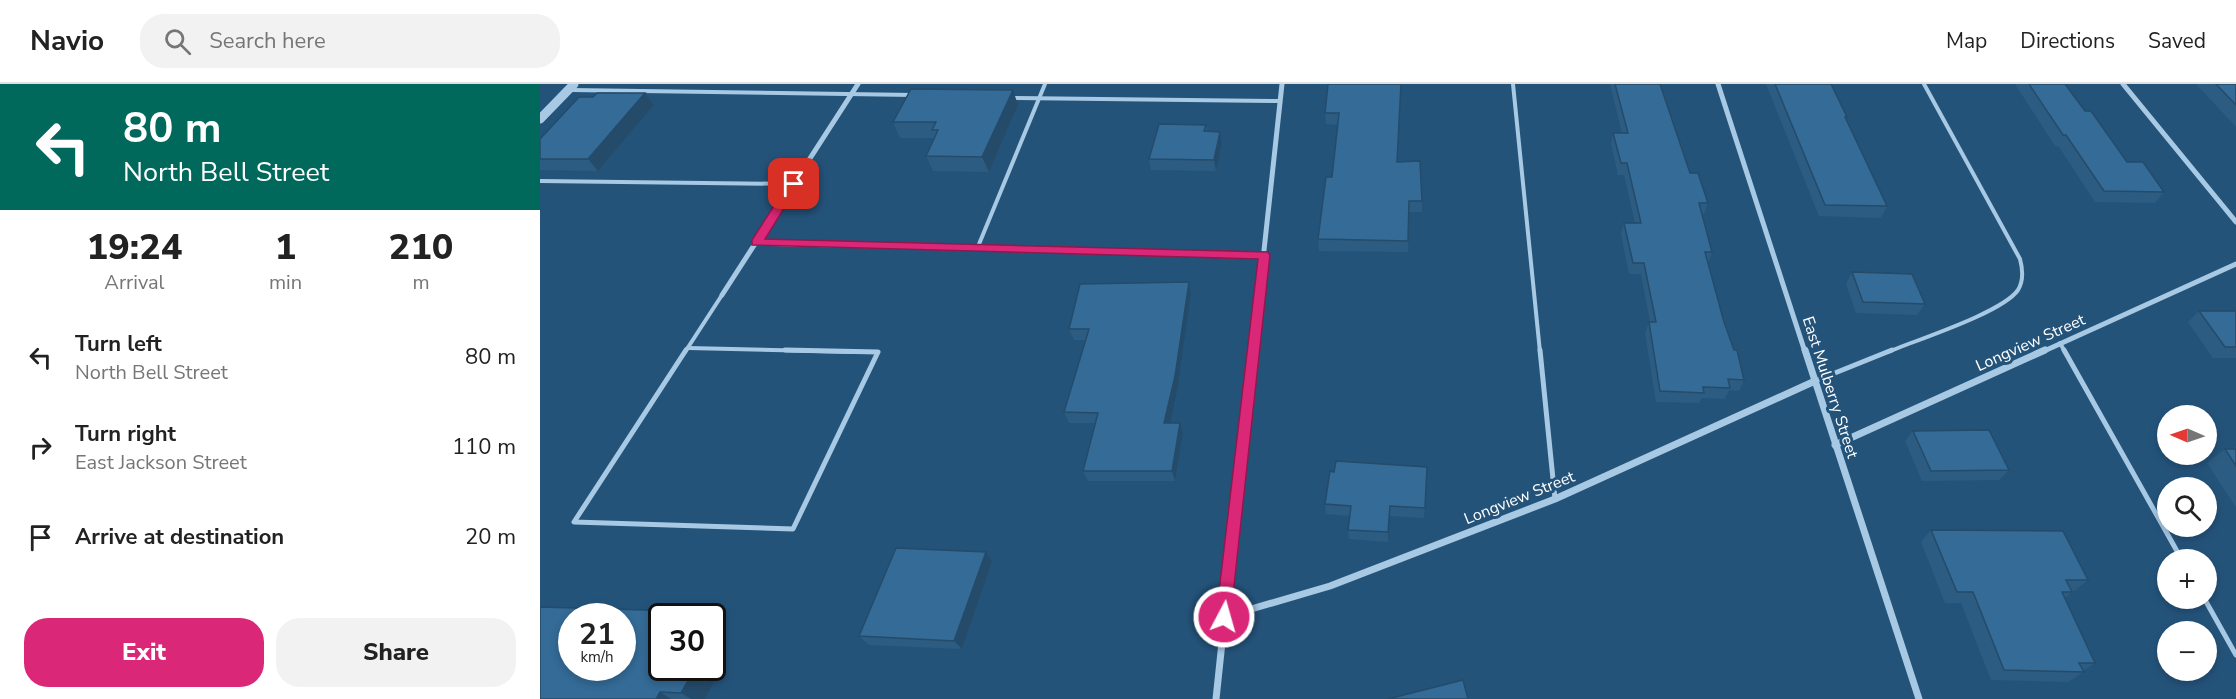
<!DOCTYPE html>
<meta charset="utf-8">
<style>
:root{--surface:#fff;--page:#f2f2f2;--text:#222;--muted:#767676;--line:#e0e0e0;--accent:#db2777}
body{margin:0;font-family:"Nunito Sans",sans-serif;background:var(--page);color:var(--text);height:100vh;display:flex;flex-direction:column;font-size:22px;white-space:nowrap}
*{box-sizing:border-box;margin:0}
p{font-size:20px;color:var(--muted)}
.icon{flex:none;width:33px;height:33px;fill:none;stroke:currentColor;stroke-width:2;stroke-linecap:round;stroke-linejoin:round}
.map{position:relative;flex:1;overflow:hidden}
.drawer{display:flex;flex-direction:column;background:var(--surface);width:540px}
.drawer>*{flex:none}
.banner{background:#00695c;color:#fff;overflow:hidden}
.needle{width:39px;rotate:272deg}
.fabs{position:absolute;left:1617px;top:321px;display:grid;gap:12px}
.fabs a{display:grid;place-items:center;width:60px;height:60px;border-radius:50%;background:var(--surface);box-shadow:0 3px 9px #0003;font-size:30px}
.speed{position:absolute;left:18px;top:519px;display:flex;gap:12px;font-size:30px;font-weight:700;text-align:center}
.speed>*{display:grid;place-content:center;width:78px;height:78px;border-radius:50%;background:var(--surface);box-shadow:0 3px 9px #0003;line-height:1}
.speed small{font-size:15px;font-weight:400}
.speed .limit{border:3px solid #111;border-radius:9px;background:#fff;color:#111}
.pin{position:absolute;display:grid;place-items:center;width:51px;height:51px;color:#fff;margin:-26px;border-radius:12px;box-shadow:0 3px 9px #0006}
.me{position:absolute;width:66px;margin:-33px;rotate:6deg;stroke-linejoin:round;filter:drop-shadow(0 0 4px #0008)}
.turn{display:flex;align-items:center;gap:21px;height:126px;padding:0 24px;font-size:27px}
.turn .icon{width:78px;height:78px;stroke-width:2.5}
.turn b{display:block;font-size:42px;line-height:51px}
.eta{display:flex;justify-content:space-evenly;align-items:center;height:102px;text-align:center}
.eta b{font-size:36px;font-weight:800;line-height:42px}
.cta{display:flex;gap:12px;margin-top:auto;padding:12px 24px}
.cta a{flex:1;height:69px;border-radius:24px;background:var(--accent);color:#fff;font-size:24px;font-weight:800;line-height:69px;text-align:center}
.cta a+a{background:var(--page);color:var(--text)}
ul{padding:0;list-style:none}
li{display:flex;align-items:center;gap:18px;height:90px;padding:0 24px}
li div{flex:1}
li b{display:block;font-size:22px}
li em{font-style:normal}
header{display:flex;align-items:center;gap:36px;box-sizing:border-box;height:84px;padding:0 30px;background:var(--surface);border-bottom:2px solid var(--line)}
header strong{font-size:28px}
nav{display:flex;gap:33px;margin-inline-start:auto;font-size:21px}
.search{width:420px;height:54px;background:var(--page);display:flex;align-items:center;gap:15px;box-sizing:border-box;padding:0 21px;border-radius:24px;color:var(--muted);font-size:22px}
main{display:flex;flex:1;min-height:0}
.map>svg:first-child{display:block}
.lines{fill:none;stroke-linecap:round;stroke-linejoin:round}
.service-far1{stroke:#a7c9e4;stroke-width:4}
.service{stroke:#a7c9e4;stroke-width:5}
.minor-far1{stroke:#a7c9e4;stroke-width:5}
.minor{stroke:#a7c9e4;stroke-width:7}
.tertiary{stroke:#a7c9e4;stroke-width:9}
.wall{fill:#2d5c82;fill-rule:evenodd}
.shaded-wall{fill:#244b6a}
.building{fill:#346b97;stroke:#244b6a;stroke-width:1.5;fill-rule:evenodd}
.route{fill:#db2777;stroke:#8e194d;stroke-width:1.5}
.labels{text-anchor:middle;stroke-width:6;stroke-linejoin:round;paint-order:stroke}
.street-label{font-size:16px;fill:#fff;stroke:#24537a}
</style>
<header>
<strong>Navio</strong>
<div class="search"><svg class="icon" aria-label="search" viewBox="0 0 24 24"><circle cx="10" cy="10" r="6"/><path d="M15 15l6 6"/></svg>Search here</div>
<nav><a>Map</a><a>Directions</a><a>Saved</a></nav>
</header>
<main>
<section class="drawer">
<div class="banner">
<div class="turn"><svg class="icon" aria-label="left" viewBox="0 0 24 24"><path d="M17 20v-9H6M10 6l-5 5 5 5"/></svg><div><b>80 m</b>North Bell Street</div></div>
</div>
<div class="eta">
<div><b>19:24</b><p>Arrival</p></div>
<div><b>1</b><p>min</p></div>
<div><b>210</b><p>m</p></div>
</div>
<ul>
<li><svg class="icon" aria-label="left" viewBox="0 0 24 24"><path d="M17 20v-9H6M10 6l-5 5 5 5"/></svg><div><b>Turn left</b><p>North Bell Street</p></div><em>80 m</em></li>
<li><svg class="icon" aria-label="right" viewBox="0 0 24 24"><path d="M7 20v-9h11M14 6l5 5-5 5"/></svg><div><b>Turn right</b><p>East Jackson Street</p></div><em>110 m</em></li>
<li><svg class="icon" aria-label="arrive" viewBox="0 0 24 24"><path d="M6 21V4h12l-3 4 3 4H6"/></svg><div><b>Arrive at destination</b></div><em>20 m</em></li>
</ul>
<div class="cta"><a>Exit</a><a>Share</a></div>
</section>
<div class="map">
<svg width="1696" height="615" viewBox="0 0 1696 615">
<rect width="100%" height="100%" fill="#24537a"/>
<g class="lines">
<g class="service-far1">
<path d="M973 0 1000 268"/>
<path d="M31 6 374 11"/>
<path d="M472 14 740 17"/>
<path d="M0 97 254 100"/>
<path d="M437 165 505 0"/>
<path d="M1520 259 1525 268"/>
<path d="M148 264 317 268"/>
<path d="M145 268 182 211"/>
<path d="M1348 268C1376 256 1462 229 1478 206 1484 196 1483 186 1480 175L1384 0"/>
</g>
<g class="service">
<path d="M146 266 34 438 253 445 338 268 245 266"/>
<path d="M1000 266 1015 415"/>
<path d="M1524 266 1642 476"/>
<path d="M1275 297 1352 266"/>
<path d="M1664 514 1696 571"/>
</g>
<g class="minor-far1">
<path d="M1178 0 1265 268"/>
<path d="M1583 0 1696 138"/>
<path d="M216 159 724 171"/>
<path d="M182 211 318 0"/>
<path d="M713 268 742 0"/>
<path d="M1502 268 1696 180"/>
</g>
<g class="minor">
<path d="M1265 266 1379 615"/>
<path d="M1295 361 1505 266"/>
<path d="M684 533 790 502 1015 415 1275 297"/>
<path d="M676 615 713 266"/>
</g>
<path class="tertiary" d="M0 35 34 0"/>
</g>
<g class="wall">
<path d="M788 0 857 78 882 117V128H869L868 168 779 167 778 155 792 93 798 41 786 40 785 29Z"/>
<path d="M1070 0H1120L1150 89 1168 119 1164 130H1162L1172 168 1168 179 1184 238 1204 296 1199 307 1189 306 1185 315 1162 314 1159 319 1116 318 1105 249 1109 238H1110L1101 190H1089L1081 150 1084 139H1095L1084 91H1078L1071 60 1073 49H1082Z"/>
<path d="M1226 0H1291L1307 33 1306 36 1347 122 1341 134 1279 132Z"/>
<path d="M1475 0H1525L1545 27 1587 78 1624 108 1615 119 1555 118 1519 63 1515 62Z"/>
<path d="M1656 0H1696V43Z"/>
<path d="M105 9 114 21 58 87 0 86V55Z"/>
<path d="M478 21 449 88 393 87 386 72 395 54H360L353 38Z"/>
<path d="M666 41 667 47 680 48 682 59 676 87 611 86 609 75Z"/>
<path d="M1312 188 1385 220 1377 231 1316 229 1306 200Z"/>
<path d="M649 198 651 209 638 303 630 339 643 350 635 397H548L543 387 555 339H529L524 328 546 256H534L529 245Z"/>
<path d="M1659 227H1696V274H1673L1648 238Z"/>
<path d="M1373 347 1469 386 1459 396 1382 397 1365 357Z"/>
<path d="M1696 363V422H1695L1667 379 1685 365H1694Z"/>
<path d="M887 383 884 434 850 432 848 458 809 455 808 446 810 432 786 430 785 420 794 388Z"/>
<path d="M1391 446 1548 496 1534 507H1532V508L1525 514 1555 579 1543 587 1544 588 1528 598 1451 596 1421 519H1405L1381 458Z"/>
<path d="M452 478 422 565 329 561 319 552Z"/>
<path d="M0 523 139 527 147 532H122V584H163L162 585 176 594 165 615H0ZM32 532H82V584H32Z"/>
</g>
<g class="shaded-wall">
<path d="M473 6 478 21 449 88 442 73Z"/>
<path d="M105 9 114 21 58 87 48 75Z"/>
<path d="M680 48 682 59 676 87 674 76Z"/>
<path d="M649 198 651 209 638 303 628 350 624 339Z"/>
<path d="M640 339 643 350 635 397 632 387Z"/>
<path d="M850 422V432L848 458V448Z"/>
<path d="M446 468 452 478 422 565 414 557Z"/>
<path d="M139 527 147 532H136Z"/>
<path d="M172 546 179 550 172 564Z"/>
<path d="M143 584H163L162 585 176 594 165 615H151L141 609Z"/>
<path d="M120 608 131 615H116Z"/>
</g>
<g class="building">
<path d="M788 0H861L857 78 880 77 882 117H869L868 157 778 155 786 93H792L799 29H785Z"/>
<path d="M1075 0H1120L1150 89H1158L1168 119H1159L1172 168H1165L1184 238 1194 266H1197L1204 296 1188 295 1190 304 1163 303 1164 309 1120 307 1109 238H1116L1104 179H1093L1084 139H1101L1087 79H1081L1073 49H1088Z"/>
<path d="M1235 0H1291L1307 33H1305L1347 122 1285 121Z"/>
<path d="M1489 0H1525L1545 27H1551L1587 78H1603L1624 108 1564 107 1526 51H1523Z"/>
<path d="M1676 0H1696V21Z"/>
<path d="M371 5 473 6 442 73 386 72 398 46H392L396 38H353Z"/>
<path d="M57 9H105L48 75H0V55L39 13H53Z"/>
<path d="M619 40 666 41 664 47 680 48 674 76 609 75Z"/>
<path d="M1312 188 1372 190 1385 220 1323 218Z"/>
<path d="M649 198 635 292 624 339H640L632 387H543L558 329 524 328 549 245H529L540 200Z"/>
<path d="M1659 227H1696V263H1685Z"/>
<path d="M1449 346 1469 386 1391 387 1373 347Z"/>
<path d="M1685 365H1696V382Z"/>
<path d="M796 377 887 383 885 424 850 422 848 448 808 446 811 422 785 420 790 387 794 388Z"/>
<path d="M1391 446 1523 447 1548 496H1526L1532 508H1522L1555 579H1539L1544 588 1464 586 1433 508H1417Z"/>
<path d="M356 464 446 468 414 557 319 552Z"/>
<path d="M0 523 139 527 136 532H122V584H155L141 609 120 608 116 615H0ZM32 532H82V584H32Z"/>
<path d="M923 596 928 615H848Z"/>
</g>
<path class="route" d="M254 96 259 100 225 155 728 168 730 171 690 539 684 541 679 539 676 533 718 175 212 161V156L250 97Z"/>
<g class="labels">
<g class="street-label">
<text transform="translate(1490 258) rotate(-24)" y="6">Longview Street</text>
<text transform="translate(1291 303) rotate(72)" y="6">East Mulberry Street</text>
<text transform="translate(979 413) rotate(-22)" y="6">Longview Street</text>
</g>
</g>
</svg>
<div class="fabs">
<a><svg class="needle" viewBox="-14 -14 28 28"><path d="M0-13l5 13h-10z" fill="#e53935"/><path d="M0 13l5-13h-10z" fill="#767676"/></svg></a>
<a><svg class="icon" aria-label="search" viewBox="0 0 24 24"><circle cx="10" cy="10" r="6"/><path d="M15 15l6 6"/></svg></a>
<a>+</a>
<a>−</a>
</div>
<div class="speed"><div>21<small>km/h</small></div><div class="limit">30</div></div>
<div class="pin" style="left:254px;top:100px;background:#d93025"><svg class="icon" aria-label="arrive" viewBox="0 0 24 24"><path d="M6 21V4h12l-3 4 3 4H6"/></svg></div>
<svg class="me" style="left:684px;top:533px" viewBox="-20 -20 40 40"><circle r="17" fill="#db2777" stroke="#fff" stroke-width="3"/><path d="M0-11L8 9 0 5-8 9z" fill="#fff"/></svg>
</div>
</main>
